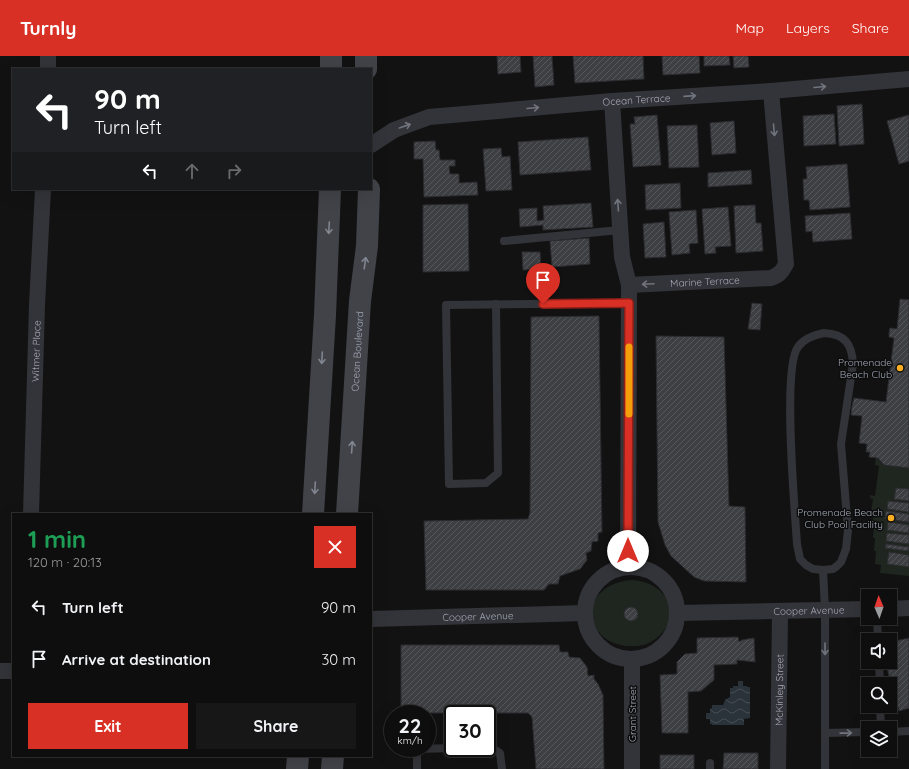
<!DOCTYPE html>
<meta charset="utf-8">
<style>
:root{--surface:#0e0e0e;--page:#171717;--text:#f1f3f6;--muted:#9b9c9e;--line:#2e2e2e;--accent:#d93025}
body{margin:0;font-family:Quicksand,sans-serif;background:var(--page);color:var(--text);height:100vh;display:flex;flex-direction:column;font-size:15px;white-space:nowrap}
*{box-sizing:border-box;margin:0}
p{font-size:13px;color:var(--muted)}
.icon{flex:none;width:22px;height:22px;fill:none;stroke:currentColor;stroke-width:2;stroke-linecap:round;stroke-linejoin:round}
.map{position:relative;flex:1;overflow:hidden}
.drawer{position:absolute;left:12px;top:457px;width:360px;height:244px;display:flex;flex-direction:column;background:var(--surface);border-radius:0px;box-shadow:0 4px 16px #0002,0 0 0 1px var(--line)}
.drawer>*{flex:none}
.top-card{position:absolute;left:12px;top:12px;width:360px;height:122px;border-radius:0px;box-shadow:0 4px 16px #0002,0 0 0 1px var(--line);background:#202124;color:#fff;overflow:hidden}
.needle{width:26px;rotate:358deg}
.fabs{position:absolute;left:861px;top:533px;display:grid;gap:8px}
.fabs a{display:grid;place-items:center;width:36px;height:36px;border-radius:0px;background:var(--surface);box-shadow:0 4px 16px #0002,0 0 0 1px var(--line);font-size:20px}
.speed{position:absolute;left:384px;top:649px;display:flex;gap:8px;font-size:20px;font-weight:700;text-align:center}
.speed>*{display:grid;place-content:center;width:52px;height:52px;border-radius:50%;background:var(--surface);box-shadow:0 4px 16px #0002,0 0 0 1px var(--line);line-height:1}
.speed small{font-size:10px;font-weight:400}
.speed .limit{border:2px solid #111;border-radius:6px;background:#fff;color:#111}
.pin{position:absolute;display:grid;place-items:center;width:34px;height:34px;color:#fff;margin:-41px -17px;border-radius:50% 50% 50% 0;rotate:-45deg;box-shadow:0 0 4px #0007}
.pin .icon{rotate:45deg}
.me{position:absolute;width:44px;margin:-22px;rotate:0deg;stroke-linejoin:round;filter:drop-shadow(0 0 3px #0008)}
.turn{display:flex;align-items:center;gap:14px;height:84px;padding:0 16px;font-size:18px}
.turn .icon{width:52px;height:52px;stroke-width:2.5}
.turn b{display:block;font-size:28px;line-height:34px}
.lanes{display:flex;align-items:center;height:38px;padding:0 16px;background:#0003;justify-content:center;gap:20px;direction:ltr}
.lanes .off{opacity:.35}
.round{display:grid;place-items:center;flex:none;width:42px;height:42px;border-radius:0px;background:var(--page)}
.summary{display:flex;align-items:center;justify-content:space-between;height:68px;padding:0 16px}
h1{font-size:24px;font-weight:800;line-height:30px;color:#1e9e55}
.cta{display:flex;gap:8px;margin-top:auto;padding:8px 16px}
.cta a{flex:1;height:46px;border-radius:0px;background:var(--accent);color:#fff;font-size:16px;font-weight:800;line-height:46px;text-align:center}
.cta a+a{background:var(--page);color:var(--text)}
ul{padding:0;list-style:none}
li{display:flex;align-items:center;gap:12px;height:52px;padding:0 16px}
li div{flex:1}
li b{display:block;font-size:15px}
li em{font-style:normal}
header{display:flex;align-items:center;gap:24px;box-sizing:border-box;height:56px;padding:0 20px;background:var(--accent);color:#fff}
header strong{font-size:19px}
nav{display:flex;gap:22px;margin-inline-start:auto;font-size:14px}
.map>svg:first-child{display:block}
.park{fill:#1e261f}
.water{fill:url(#water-waves)}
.building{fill:url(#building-hatch);stroke:#2c2c30}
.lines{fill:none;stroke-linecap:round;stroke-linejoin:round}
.lane{stroke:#333439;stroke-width:8}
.street{stroke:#333439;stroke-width:16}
.secondary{stroke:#414349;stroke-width:22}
.oneway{stroke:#70747d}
.oneway2{stroke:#80858f}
.route-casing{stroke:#8d1f18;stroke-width:10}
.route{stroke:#d93025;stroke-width:7}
.slow{stroke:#f59e0b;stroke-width:7}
.poi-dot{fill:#f9ae24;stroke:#0d0d0e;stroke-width:1.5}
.labels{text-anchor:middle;stroke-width:3;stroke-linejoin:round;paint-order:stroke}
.street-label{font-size:10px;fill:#a2a8b5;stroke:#0d0d0e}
.poi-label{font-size:10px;fill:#a2a8b5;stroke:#0d0d0e;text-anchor:end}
</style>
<header>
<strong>Turnly</strong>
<nav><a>Map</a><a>Layers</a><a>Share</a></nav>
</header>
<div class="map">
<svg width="909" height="713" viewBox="0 0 909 713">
<defs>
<pattern id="water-waves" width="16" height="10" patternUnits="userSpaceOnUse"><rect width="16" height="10" fill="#2a3339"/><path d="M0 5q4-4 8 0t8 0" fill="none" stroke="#464e53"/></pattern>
<pattern id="building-hatch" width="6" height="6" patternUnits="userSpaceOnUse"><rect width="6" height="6" fill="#3e3f43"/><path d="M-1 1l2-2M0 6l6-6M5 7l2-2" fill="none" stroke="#57585c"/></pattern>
</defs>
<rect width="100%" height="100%" fill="#121213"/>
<g class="park">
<path d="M876 401 878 402 884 409 909 412V520L880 517 881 509 875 508 876 495H874L875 482H873L874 469H872L874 456H871L873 443 870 442V439L875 440 879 410 875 409Z"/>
<path d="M631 524C663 525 687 556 658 581 652 586 644 590 636 590 582 593 575 529 631 524Z"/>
</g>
<path class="water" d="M738 625H743V630H747V631H750V662L744 663V669H712V668H710V663H706V657H710V653L712 652V649H723L725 644 730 641V632H733V630H738Z"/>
<g class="building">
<path d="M497 0H520L521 16 498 18Z"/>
<path d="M533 0H552L554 29 535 31Z"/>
<path d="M573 0H643L644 23 575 27Z"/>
<path d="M662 0H699L700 17 663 19Z"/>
<path d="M704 0H729L730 9 704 10Z"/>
<path d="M733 0H748L749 11 734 12Z"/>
<path d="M862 48 864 88 839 90 837 50Z"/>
<path d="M834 58 836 88 804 90 803 60Z"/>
<path d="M657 59 661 109 633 111 630 68H635L634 61Z"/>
<path d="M909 59V105L899 108 887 65Z"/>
<path d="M734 65 736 97 712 99 710 67Z"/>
<path d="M697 69 699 111 669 112 667 70Z"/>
<path d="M588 81 591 114 520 119 518 86Z"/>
<path d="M435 85 436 94H439L440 104H455V110H449L450 118H459V127L477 126 478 139 424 141 423 103H414V86Z"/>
<path d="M501 92 502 101 510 100 512 134 486 135 483 93Z"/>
<path d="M847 108 850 151 810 154 809 144H804L803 123H807L806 111Z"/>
<path d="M751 114 752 128 708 131V117Z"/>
<path d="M680 127 681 152 646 154 645 129Z"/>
<path d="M591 147 593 171 543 174V169L520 171 519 153 537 152V165L544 164 543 150Z"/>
<path d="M468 148 469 215 423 216V149Z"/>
<path d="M755 149 756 167H761L763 195 736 197 734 150Z"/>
<path d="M728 151 731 190 715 191 716 197 705 198 702 153Z"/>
<path d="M696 154 698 187 689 188 690 197 672 199 669 156Z"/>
<path d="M850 157 852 183 813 186 812 175 806 176 805 160Z"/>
<path d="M664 166 666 201 645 202 643 168Z"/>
<path d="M589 182 590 208 552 211 550 185Z"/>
<path d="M522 196H540L541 213 523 214Z"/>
<path d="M900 243 909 244V412L884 409 878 402 869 401 870 396H866L867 388 859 387 862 360 851 359 852 350 854 342 886 346 894 282 889 281V277L890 272 897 273Z"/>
<path d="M752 247 762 248 760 274 748 273Z"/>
<path d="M599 260 602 476 598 477V485L592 486 591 495 586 497 587 504 580 513 560 520 558 528H549L544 534H426L424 465 528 463 530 457 531 261Z"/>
<path d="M656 280 724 281 729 450 745 451 746 526 704 525 694 521 671 500 665 489 658 466Z"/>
<path d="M896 432 909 433V445L894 443Z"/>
<path d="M888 445 909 447V456L887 453Z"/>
<path d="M886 455 909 458V466L885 463Z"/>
<path d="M888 466 909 469V477L887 474Z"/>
<path d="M887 477 909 479V488L886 485Z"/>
<path d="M886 488 909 491 908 495 885 492Z"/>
<path d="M889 496 909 499V511L887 508Z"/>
<circle cx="631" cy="558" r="7"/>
<path d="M738 581 739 586 742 584 754 582 755 606 737 604V608L714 609V624L701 635 688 636V677H662L660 619 677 618V606L685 598 697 597V582Z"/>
<path d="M909 582V652L899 655 898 651 896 652 886 607 891 606 890 592 896 591 895 585Z"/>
<path d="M401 589H559L560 596H568L569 601 580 602 587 611 588 620 594 619V623L598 628 603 639 604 713H536L532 661 528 657H401Z"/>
<path d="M724 697H758V713H723Z"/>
<rect x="660" y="699" width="34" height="14"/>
</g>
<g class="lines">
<g class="lane">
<path d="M504 185 620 174"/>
<path d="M496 248 498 417 486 427 449 428 446 249 629 247"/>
<path d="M824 277C845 278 852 288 853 308L841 388 848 474 846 493 841 506 837 510 833 513 823 514 813 513 806 509 800 503 797 488C795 456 782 311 798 291 804 282 814 279 824 277Z"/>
<path d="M823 514 825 554V713"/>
<path d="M877 562 878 584"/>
<path d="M879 606 880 628"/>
<path d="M880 650 881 672"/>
<path d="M890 676 909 675"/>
<path d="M825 677 868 676"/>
<path d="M487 691H491L500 697 502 713"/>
<path d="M417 713V693L455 692"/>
<path d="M710 713V707"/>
</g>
<g class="street">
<path d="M48 13V0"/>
<path d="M612 45 622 201 629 229 628 511"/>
<path id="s1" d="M371 89 394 74 429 61 612 45 771 35 909 23"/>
<path id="s2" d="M629 229 771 222C779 219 782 216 786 208L771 35"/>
<path id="s3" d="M31 458 37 249 43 133"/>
<circle cx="631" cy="557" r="46"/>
<path d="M890 553 909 552"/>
<path id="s4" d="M678 557 868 553"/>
<path id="s5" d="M371 563 585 557"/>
<path d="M0 615H13"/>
<path d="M632 713V604"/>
<path id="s6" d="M778 713 780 556"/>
</g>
<g class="secondary">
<path d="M331 0V13"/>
<path d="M366 0V13"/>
<path d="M313 458 325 259 330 133"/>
<path id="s7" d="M347 458 360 245 367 190 369 133"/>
<path d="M297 713 298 700"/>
<path d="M332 713 333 700"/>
</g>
</g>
<defs><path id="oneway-shaft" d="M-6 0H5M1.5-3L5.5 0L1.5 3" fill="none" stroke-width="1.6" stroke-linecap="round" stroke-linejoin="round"/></defs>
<g class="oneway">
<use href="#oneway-shaft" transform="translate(820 31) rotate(-5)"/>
<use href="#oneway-shaft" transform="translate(690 40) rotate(-4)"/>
<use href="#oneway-shaft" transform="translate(533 52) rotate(-5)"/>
<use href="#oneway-shaft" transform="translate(405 70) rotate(-19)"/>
<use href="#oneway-shaft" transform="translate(774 74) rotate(85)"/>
<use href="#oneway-shaft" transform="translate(618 149) rotate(-94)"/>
<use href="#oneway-shaft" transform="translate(648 228) rotate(177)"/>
<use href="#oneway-shaft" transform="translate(825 593) rotate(90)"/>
<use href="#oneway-shaft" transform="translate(846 677) rotate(-1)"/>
</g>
<g class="oneway2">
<use href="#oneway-shaft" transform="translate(329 172) rotate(93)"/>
<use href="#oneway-shaft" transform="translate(365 207) rotate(-82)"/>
<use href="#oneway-shaft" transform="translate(322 302) rotate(93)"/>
<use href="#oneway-shaft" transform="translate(352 391) rotate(-86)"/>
<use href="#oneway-shaft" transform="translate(315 432) rotate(93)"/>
</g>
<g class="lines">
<g class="route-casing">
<path id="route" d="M543 248 629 247 628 495"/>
</g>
<use href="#route" class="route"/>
<path class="slow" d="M629 358V291"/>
</g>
<g class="poi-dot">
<circle cx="900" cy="312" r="4"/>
<circle cx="891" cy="462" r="4"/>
</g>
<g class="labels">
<g class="street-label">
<text dy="4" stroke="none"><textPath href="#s1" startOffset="273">Ocean Terrace</textPath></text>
<text dy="4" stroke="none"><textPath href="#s2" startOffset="76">Marine Terrace</textPath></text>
<text dy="4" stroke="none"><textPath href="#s3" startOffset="163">Witmer Place</textPath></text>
<text dy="4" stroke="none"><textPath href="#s7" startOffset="163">Ocean Boulevard</textPath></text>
<text dy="4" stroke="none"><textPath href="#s4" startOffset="131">Cooper Avenue</textPath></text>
<text dy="4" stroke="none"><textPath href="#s5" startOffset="107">Cooper Avenue</textPath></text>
<text dy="4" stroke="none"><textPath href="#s6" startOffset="79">McKinley Street</textPath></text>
<text transform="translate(632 658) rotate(-90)" y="4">Grant Street</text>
</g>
<g class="poi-label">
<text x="892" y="310">Promenade<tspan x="892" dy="12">Beach Club</tspan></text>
<text x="883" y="460">Promenade Beach<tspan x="883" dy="12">Club Pool Facility</tspan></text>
</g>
</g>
</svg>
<div class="fabs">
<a><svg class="needle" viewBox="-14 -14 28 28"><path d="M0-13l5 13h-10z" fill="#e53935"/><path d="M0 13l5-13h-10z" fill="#9b9c9e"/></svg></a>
<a><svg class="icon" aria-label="sound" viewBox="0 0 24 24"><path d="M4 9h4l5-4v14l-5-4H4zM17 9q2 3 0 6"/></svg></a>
<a><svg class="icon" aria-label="search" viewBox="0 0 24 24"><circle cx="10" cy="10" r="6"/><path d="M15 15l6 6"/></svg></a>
<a><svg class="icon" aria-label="layers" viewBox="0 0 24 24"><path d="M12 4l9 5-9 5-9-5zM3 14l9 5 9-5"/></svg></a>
</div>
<div class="speed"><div>22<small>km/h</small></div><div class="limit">30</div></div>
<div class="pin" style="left:543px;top:248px;background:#d93025"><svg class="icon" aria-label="arrive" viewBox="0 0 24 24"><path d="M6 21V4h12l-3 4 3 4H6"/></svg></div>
<svg class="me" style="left:628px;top:495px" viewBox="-20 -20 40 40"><circle r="19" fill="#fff"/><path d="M0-13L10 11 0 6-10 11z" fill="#d93025"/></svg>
<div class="top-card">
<div class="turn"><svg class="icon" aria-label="left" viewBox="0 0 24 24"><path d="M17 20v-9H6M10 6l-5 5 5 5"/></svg><div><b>90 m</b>Turn left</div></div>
<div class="lanes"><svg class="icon" aria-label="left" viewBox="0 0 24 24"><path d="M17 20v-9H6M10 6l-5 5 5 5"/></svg><svg class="icon off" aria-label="ahead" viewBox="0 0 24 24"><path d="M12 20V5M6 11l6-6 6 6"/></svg><svg class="icon off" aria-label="right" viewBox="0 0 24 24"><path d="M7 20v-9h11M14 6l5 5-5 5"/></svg></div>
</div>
<section class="drawer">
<div class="summary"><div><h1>1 min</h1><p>120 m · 20:13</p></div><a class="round" style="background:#d93025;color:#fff"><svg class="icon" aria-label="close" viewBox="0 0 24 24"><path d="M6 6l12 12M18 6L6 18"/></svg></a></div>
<ul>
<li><svg class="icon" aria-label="left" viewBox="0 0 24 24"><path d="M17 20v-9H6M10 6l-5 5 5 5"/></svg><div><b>Turn left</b></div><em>90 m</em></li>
<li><svg class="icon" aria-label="arrive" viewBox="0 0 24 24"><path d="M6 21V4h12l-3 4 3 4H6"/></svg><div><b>Arrive at destination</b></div><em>30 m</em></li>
</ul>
<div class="cta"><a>Exit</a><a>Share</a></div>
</section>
</div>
